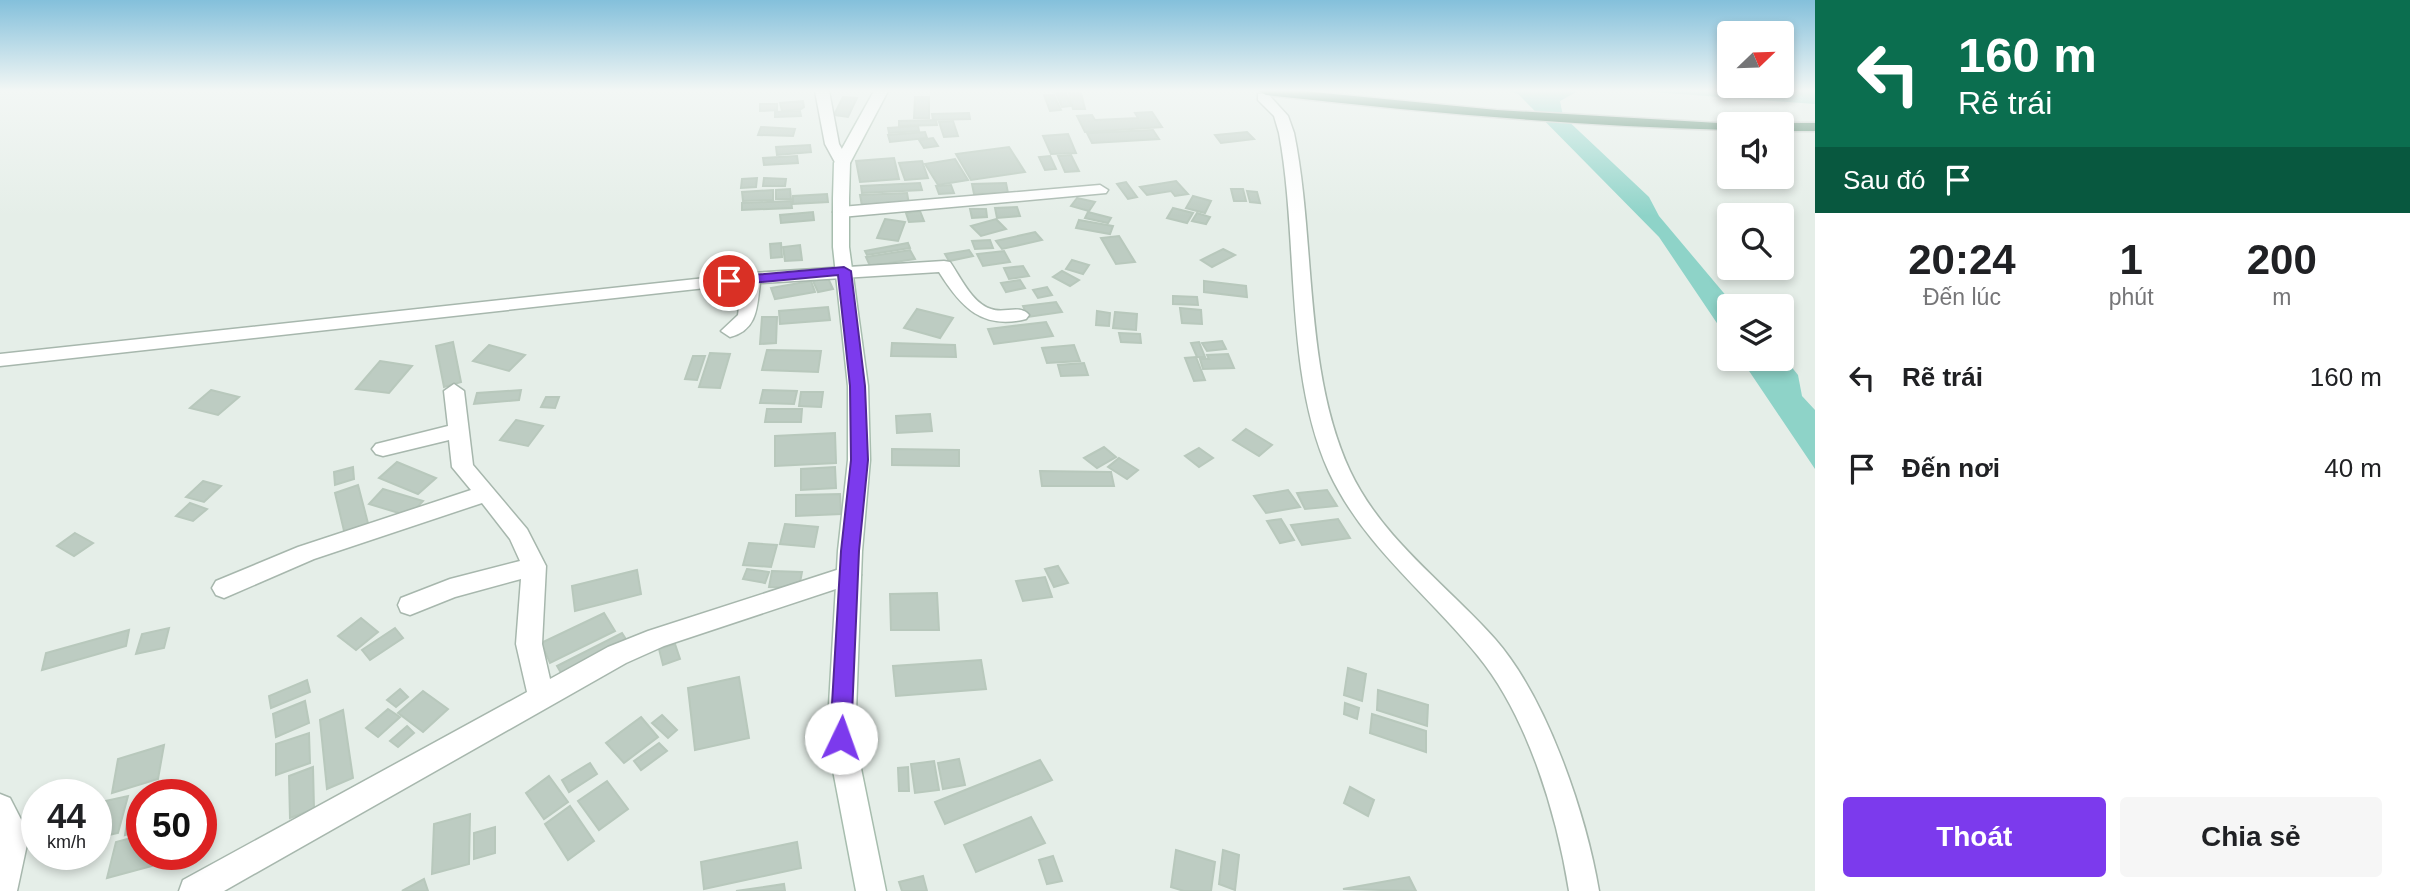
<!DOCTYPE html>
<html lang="vi">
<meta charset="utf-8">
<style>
:root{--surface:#fff;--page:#f6f6f6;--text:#202124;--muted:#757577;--accent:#7c3aed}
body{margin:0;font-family:Helvetica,sans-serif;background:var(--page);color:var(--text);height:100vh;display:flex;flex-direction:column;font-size:26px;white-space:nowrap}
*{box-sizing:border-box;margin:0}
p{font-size:23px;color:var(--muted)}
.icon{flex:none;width:38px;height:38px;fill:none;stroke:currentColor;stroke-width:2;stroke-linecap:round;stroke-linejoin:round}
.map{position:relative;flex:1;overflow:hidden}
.sheet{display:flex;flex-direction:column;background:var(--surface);width:595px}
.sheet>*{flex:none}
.guide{background:#0b6e4f;color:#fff;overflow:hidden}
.needle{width:46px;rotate:67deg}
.tools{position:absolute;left:1717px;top:21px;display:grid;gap:14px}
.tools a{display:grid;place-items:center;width:77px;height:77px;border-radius:7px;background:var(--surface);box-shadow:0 4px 10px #0003;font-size:35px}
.speed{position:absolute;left:21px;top:779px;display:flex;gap:14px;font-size:35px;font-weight:700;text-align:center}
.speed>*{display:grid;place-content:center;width:91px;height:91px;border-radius:50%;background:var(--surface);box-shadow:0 4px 10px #0003;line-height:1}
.speed small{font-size:18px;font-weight:400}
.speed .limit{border:10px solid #d22;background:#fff;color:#111}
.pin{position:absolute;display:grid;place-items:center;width:60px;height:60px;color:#fff;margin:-30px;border:4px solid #fff;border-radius:50%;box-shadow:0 2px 7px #0007}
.me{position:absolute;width:77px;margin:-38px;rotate:3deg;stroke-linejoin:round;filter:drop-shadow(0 0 5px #0008)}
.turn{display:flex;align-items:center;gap:24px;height:147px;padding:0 28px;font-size:32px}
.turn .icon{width:91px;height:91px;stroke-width:2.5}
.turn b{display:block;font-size:49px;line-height:60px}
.then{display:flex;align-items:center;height:66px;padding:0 28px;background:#0003;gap:14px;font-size:26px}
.eta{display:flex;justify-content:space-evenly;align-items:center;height:119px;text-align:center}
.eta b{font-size:42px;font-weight:700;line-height:49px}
.button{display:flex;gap:14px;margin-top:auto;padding:14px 28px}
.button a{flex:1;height:80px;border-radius:7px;background:var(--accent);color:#fff;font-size:28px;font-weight:700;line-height:80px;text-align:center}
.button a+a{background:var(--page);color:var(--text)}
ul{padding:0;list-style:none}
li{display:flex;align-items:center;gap:21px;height:91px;padding:0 28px}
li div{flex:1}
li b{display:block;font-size:26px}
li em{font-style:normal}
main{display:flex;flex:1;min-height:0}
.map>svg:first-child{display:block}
.water{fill:#8ed3c8}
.building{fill:#bdccc2;stroke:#b8c8bc;stroke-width:2}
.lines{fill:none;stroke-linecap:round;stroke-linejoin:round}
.street-casing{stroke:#a7b7ad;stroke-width:3}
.secondary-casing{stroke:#a7bdae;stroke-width:3}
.highway-casing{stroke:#c2cac5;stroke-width:3}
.street{fill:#fff;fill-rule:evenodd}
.secondary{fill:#fff;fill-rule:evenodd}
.highway{fill:#2f6d4d;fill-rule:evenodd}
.route{fill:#7c3aed;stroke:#51269a;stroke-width:2}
</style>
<main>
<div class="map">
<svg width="1815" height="891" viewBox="0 0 1815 891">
<rect width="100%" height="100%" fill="#e5eee8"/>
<g class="water">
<path d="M1509 91H1578L1560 101 1563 116 1649 197 1659 216 1728 298 1734 306H1729V341L1659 237 1518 94Z"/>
<path d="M1640 91H1815V104Z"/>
<path d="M1782 355 1798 375 1802 396 1815 410V469L1741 359H1782Z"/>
</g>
<g class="building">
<path d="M1065 92 1072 106 1062 107 1056 93Z"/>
<path d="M1069 93H1081L1085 109H1073Z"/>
<path d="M1044 95H1054L1061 110 1050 111Z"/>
<path d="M843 97 857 98 848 117 834 115Z"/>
<path d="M915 97H929V118H914Z"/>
<path d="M803 101 804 107 801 109 782 111 780 103Z"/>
<path d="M760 104H777V110L760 111Z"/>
<path d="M800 111 801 116 775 117V112Z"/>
<path d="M1152 112 1162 127 1085 132 1077 116 1092 115 1095 120 1138 118 1135 113Z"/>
<path d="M969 113 970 119 933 120 932 114Z"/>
<path d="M936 120 937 125 899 126V121Z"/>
<path d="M953 121 958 136 944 137 939 122Z"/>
<path d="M918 126 919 131 889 133 888 128Z"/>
<path d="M761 127 795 129 793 136 758 135Z"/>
<path d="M1153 130 1159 139 1092 143 1087 133Z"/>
<path d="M925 132 927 138 890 142 888 135Z"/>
<path d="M1247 132 1254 139 1221 143 1215 135Z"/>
<path d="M1068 134 1076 153 1051 154 1043 136Z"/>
<path d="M933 138 938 146 924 148 919 140Z"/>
<path d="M810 145 811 152 777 155 776 147Z"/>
<path d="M1009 147 1025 172 971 180 956 154Z"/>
<path d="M1071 155 1079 171 1065 172 1058 156Z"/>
<path d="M797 156 798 163 764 165 763 158Z"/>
<path d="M1050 156 1056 169 1045 170 1039 157Z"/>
<path d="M894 158 899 179 860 182 856 161Z"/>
<path d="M955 159 968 180 938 185 925 164Z"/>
<path d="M922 161 928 178 905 180 899 163Z"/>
<path d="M757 178 756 187 741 188 742 179Z"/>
<path d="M764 178 786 179 785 186H763Z"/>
<path d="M1176 181 1188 194 1175 196 1171 191 1147 195 1140 187Z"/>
<path d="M1126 182 1137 197 1128 199 1117 184Z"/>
<path d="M920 183 922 190 862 193 861 186Z"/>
<path d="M1006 183 1008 193 974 194 972 184Z"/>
<path d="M951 185 954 193 939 194 936 186Z"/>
<path d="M790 189 791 199H776V190Z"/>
<path d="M1231 189H1243L1246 201H1234Z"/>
<path d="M773 190V200L743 201 742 192Z"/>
<path d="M1247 191 1257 192 1260 203 1250 202Z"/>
<path d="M907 193 909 204 862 206 860 195Z"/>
<path d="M827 194 828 202 793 204V196Z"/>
<path d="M1193 196 1211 201 1205 213 1186 208Z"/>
<path d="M1077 198 1095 202 1089 211 1071 206Z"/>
<path d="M791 201 792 208 742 210V203Z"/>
<path d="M1017 207 1020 216 997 218 995 208Z"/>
<path d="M1173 208 1193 213 1187 223 1167 218Z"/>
<path d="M970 209H986L987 217 972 218Z"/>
<path d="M920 211 924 221 909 222 906 213Z"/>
<path d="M813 212 814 220 781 223 780 215Z"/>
<path d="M1088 212 1111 218 1108 223 1085 218Z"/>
<path d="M1197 213 1210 217 1206 224 1192 221Z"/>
<path d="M885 219 905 222 898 241 877 238Z"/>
<path d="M996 219 1006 229 981 236 971 226Z"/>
<path d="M1079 220 1113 226 1110 234 1076 228Z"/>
<path d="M1035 232 1042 240 1002 249 996 241Z"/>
<path d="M1119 236 1135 262 1116 264 1101 238Z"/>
<path d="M990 240 993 248 975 249 972 241Z"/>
<path d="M781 243 782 257 771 258 770 244Z"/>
<path d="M908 243 910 248 867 255 865 251Z"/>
<path d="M800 245 802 260 785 261 783 247Z"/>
<path d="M1223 249 1235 255 1212 267 1201 260Z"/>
<path d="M910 250 915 259 870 266 866 257Z"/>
<path d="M969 250 973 256 949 261 945 254Z"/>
<path d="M1004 251 1010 262 983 266 977 254Z"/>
<path d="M1072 260 1089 265 1083 274 1066 269Z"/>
<path d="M1023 266 1029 276 1009 279 1004 268Z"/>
<path d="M1062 271 1079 280 1070 286 1053 277Z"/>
<path d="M828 278 833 289 818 292 813 281Z"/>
<path d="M1020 280 1025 288 1006 292 1001 283Z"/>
<path d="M811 281 815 292 775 299 771 288Z"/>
<path d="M1204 281 1246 286 1247 297 1204 292Z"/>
<path d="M1047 287 1052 295 1038 298 1033 290Z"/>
<path d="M1173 296 1197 297 1198 305 1173 304Z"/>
<path d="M1056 302 1062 312 1028 317 1023 306Z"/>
<path d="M828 307 830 320 780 324 779 311Z"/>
<path d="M1180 308 1201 310 1202 324 1182 323Z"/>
<path d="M917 309 953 318 940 338 904 328Z"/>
<path d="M1097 311 1110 313 1109 326 1096 325Z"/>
<path d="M1115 312 1137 314 1136 330 1113 328Z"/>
<path d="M762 317H777L776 343 760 344Z"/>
<path d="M1046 322 1053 336 994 344 988 329Z"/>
<path d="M1119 333 1140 334 1141 343 1121 342Z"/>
<path d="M1222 341 1226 349 1207 351 1202 343Z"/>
<path d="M453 342 461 382 444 387 436 346Z"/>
<path d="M1199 342 1205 357H1197L1191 343Z"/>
<path d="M892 343 955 345 956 357 891 356Z"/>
<path d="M489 345 525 355 509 371 473 361Z"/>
<path d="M1074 345 1080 361 1047 363 1042 348Z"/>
<path d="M767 350 821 351 818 372 762 370Z"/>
<path d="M710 353 730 354 720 388 699 387Z"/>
<path d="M1228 354 1234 368 1203 369 1200 359H1209L1207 355Z"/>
<path d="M693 356H705L697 380 685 379Z"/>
<path d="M1196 357 1205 380 1194 381 1185 358Z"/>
<path d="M380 361 412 366 389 393 356 389Z"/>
<path d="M1084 363 1088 375 1061 376 1058 365Z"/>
<path d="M211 390 239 397 218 415 190 408Z"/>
<path d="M521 390 519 400 474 404 477 393Z"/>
<path d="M763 390 797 391 794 404 760 403Z"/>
<path d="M801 392H823L821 407 799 406Z"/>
<path d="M546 397H559L555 408 541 407Z"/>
<path d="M767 409H802L801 422H765Z"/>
<path d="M930 414 932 431 897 433 896 416Z"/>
<path d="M516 420 543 426 528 446 500 440Z"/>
<path d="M1246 429 1272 445 1259 456 1233 440Z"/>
<path d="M835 433 836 463 775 466V436Z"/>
<path d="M1104 447 1116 457 1097 468 1084 458Z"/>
<path d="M1199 448 1213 458 1199 467 1185 456Z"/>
<path d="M892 449 959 450V466L892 465Z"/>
<path d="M1119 458 1138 470 1127 479 1108 467Z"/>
<path d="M397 462 436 478 418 494 379 478Z"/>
<path d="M353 467 354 479 335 485 334 472Z"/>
<path d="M835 467 836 488 801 490V469Z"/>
<path d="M1040 471 1111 472 1114 486H1042Z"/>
<path d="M203 481 221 486 204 502 186 497Z"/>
<path d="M358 485 369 527 345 535 335 493Z"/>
<path d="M383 489 423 501 409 516 369 504Z"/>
<path d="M1288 490 1300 507 1266 513 1254 496Z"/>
<path d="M1327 490 1337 506 1305 509 1297 493Z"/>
<path d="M840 494 841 514 796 516V495Z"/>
<path d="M190 503 207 509 193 521 176 516Z"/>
<path d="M1281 519 1294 540 1280 543 1267 521Z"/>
<path d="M1338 519 1350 538 1302 545 1291 525Z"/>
<path d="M785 524 818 527 814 547 780 544Z"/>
<path d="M75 533 93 543 74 556 57 546Z"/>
<path d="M749 543 777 545 771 567 743 565Z"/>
<path d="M1058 566 1068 583 1054 587 1045 569Z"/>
<path d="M747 569 769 572 765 583 743 579Z"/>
<path d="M637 570 641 594 575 611 572 586Z"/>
<path d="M772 571 802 572 799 588 769 587Z"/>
<path d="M1045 577 1052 597 1023 601 1016 581Z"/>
<path d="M937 593 939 630H891L890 594Z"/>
<path d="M604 613 615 631 550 663 541 643Z"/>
<path d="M361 618 378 632 356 650 338 636Z"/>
<path d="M169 628 164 648 136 654 142 634Z"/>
<path d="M395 628 403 638 370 660 362 650Z"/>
<path d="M129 630 126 646 42 670 46 653Z"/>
<path d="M622 633 629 644 564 678 557 666Z"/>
<path d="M675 644 680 659 663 665 659 649Z"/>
<path d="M981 660 986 689 896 696 893 666Z"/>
<path d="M1348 668 1366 674 1362 701 1344 695Z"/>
<path d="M739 677 749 738 695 750 688 688Z"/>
<path d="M307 680 310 692 271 708 269 696Z"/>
<path d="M400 689 408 697 396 707 387 700Z"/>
<path d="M1378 690 1428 705 1427 726 1377 710Z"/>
<path d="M423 691 448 709 423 732 398 713Z"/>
<path d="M305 701 309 723 276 737 273 714Z"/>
<path d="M1345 703 1359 708 1357 719 1344 714Z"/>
<path d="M388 709 400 717 378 737 366 728Z"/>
<path d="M343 710 353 778 327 789 320 720Z"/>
<path d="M1372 714 1426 731V752L1370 733Z"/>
<path d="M662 715 677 730 668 738 652 723Z"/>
<path d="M641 717 658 737 624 763 606 743Z"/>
<path d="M407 726 414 733 398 747 390 741Z"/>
<path d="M309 733 310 763 276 775V744Z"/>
<path d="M659 743 667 751 641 770 634 761Z"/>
<path d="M164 745 158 779 112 793 118 759Z"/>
<path d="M959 759 965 785 943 789 938 763Z"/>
<path d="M1040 760 1052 780 945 824 935 802Z"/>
<path d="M934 761 939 790 915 793 911 764Z"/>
<path d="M590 763 597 774 569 792 562 780Z"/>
<path d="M313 767 314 809 290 818 289 776Z"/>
<path d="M908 767 909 791H899L898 768Z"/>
<path d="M549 776 568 802 544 819 526 793Z"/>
<path d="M607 781 628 809 599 830 578 801Z"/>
<path d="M1350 787 1374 800 1368 816 1344 803Z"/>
<path d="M128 796 118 833 96 838V803Z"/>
<path d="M570 806 594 841 568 860 545 824Z"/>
<path d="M142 813V830L125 835 128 817Z"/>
<path d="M470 814 469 864 432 874 434 824Z"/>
<path d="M1031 817 1045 843 976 872 964 845Z"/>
<path d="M495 827V853L474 859V833Z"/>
<path d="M142 835V854H155L152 866 107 878 116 842Z"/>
<path d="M797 842 801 868 704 889 701 862Z"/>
<path d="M1176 850 1215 862 1211 891H1184L1171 887Z"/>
<path d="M1223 850 1239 855 1235 890 1219 884Z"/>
<path d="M1053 856 1062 881 1047 884 1039 860Z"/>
<path d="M923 876 927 891H902L899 882Z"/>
<path d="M1409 877 1416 891 1343 889Z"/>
<path d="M424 879 428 891H402Z"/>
<path d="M784 884 785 891H736Z"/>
</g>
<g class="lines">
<g class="street-casing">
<g id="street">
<path d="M815 91H829L839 144 850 163 847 166H837L825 144Z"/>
<path d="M1258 94H1268L1288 116 1294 133C1316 240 1303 370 1350 471 1382 539 1446 584 1495 639 1547 698 1586 814 1599 891H1569C1557 815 1528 717 1478 656 1428 594 1364 547 1329 472 1284 374 1299 239 1279 133L1274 116 1258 100Z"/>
<path d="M1100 185 1108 190 1106 193 841 217 833 212 841 207Z"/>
<path d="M944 261 950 262C961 278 972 303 991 309 1004 314 1020 304 1029 315L1026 319C982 330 961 307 939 272L760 283C757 306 758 330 730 337L721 331 738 315 742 284 0 366V354L752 273Z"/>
<path d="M454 384 464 391 473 465 527 529 546 566 542 644 550 679 608 647 648 631 849 566 857 568 861 575 857 582 664 646 626 663 224 891H179L183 880 527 692 516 644 521 579 455 597 410 615 401 612 398 605 401 598 450 579 520 561 510 539 482 503 314 559 224 598 216 595 212 588 216 581 298 547 471 490 452 467 449 440 383 456 376 454 372 449 376 444 448 426 444 391Z"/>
<path d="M0 794 10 798 29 835 17 891H0Z"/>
</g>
</g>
<g class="secondary-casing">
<path id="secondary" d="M874 91H888L850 163 849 198V247L868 386 870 460 862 551 855 739 886 891H856L827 739 838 551 848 460V386L833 247V198L834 163Z"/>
</g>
<g class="highway-casing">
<g id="highway">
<path d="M1259 91H1303L1497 110 1735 124H1729V130C1574 126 1420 112 1266 95Z"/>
<path d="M1782 123H1815V131H1782V124H1777Z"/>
</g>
</g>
<use href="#street" class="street"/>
<use href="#secondary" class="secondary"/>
<use href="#highway" class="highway"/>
</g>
<linearGradient id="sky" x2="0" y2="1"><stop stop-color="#84c0db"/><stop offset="0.42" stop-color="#f3f7f5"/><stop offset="1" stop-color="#f3f7f5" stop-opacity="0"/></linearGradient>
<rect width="1815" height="216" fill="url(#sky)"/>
<path class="route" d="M844 267 851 271 865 386 868 460 859 551 851 738 848 745 841 748 833 745 830 738 841 551 851 460 850 386 838 275 729 285 722 281 729 277Z"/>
</svg>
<div class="tools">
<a><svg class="needle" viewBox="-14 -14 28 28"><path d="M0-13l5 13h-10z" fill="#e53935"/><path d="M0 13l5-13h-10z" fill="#757577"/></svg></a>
<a><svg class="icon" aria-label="sound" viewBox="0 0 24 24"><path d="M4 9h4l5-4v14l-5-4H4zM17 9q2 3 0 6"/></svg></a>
<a><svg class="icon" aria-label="search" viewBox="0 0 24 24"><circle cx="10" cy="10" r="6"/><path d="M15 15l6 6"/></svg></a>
<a><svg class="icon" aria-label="layers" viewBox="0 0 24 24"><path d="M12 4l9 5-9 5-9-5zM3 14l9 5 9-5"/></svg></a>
</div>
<div class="speed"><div>44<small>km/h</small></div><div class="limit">50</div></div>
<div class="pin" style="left:729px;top:281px;background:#d93025"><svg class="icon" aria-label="arrive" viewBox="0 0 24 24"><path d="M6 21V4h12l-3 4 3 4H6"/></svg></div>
<svg class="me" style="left:841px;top:738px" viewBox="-20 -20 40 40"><circle r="19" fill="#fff"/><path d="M0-13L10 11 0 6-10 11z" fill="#7c3aed"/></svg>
</div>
<section class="sheet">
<div class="guide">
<div class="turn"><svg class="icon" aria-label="left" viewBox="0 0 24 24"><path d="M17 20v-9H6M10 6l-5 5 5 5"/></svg><div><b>160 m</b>Rẽ trái</div></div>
<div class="then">Sau đó<svg class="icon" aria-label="arrive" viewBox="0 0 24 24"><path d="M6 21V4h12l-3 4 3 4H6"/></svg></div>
</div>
<div class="eta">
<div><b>20:24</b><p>Đến lúc</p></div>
<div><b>1</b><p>phút</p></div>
<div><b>200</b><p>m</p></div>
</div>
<ul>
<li><svg class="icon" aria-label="left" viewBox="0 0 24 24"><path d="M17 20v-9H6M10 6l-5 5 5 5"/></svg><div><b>Rẽ trái</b></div><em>160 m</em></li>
<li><svg class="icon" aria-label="arrive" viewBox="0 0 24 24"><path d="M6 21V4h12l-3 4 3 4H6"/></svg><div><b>Đến nơi</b></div><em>40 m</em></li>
</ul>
<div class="button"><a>Thoát</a><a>Chia sẻ</a></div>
</section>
</main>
